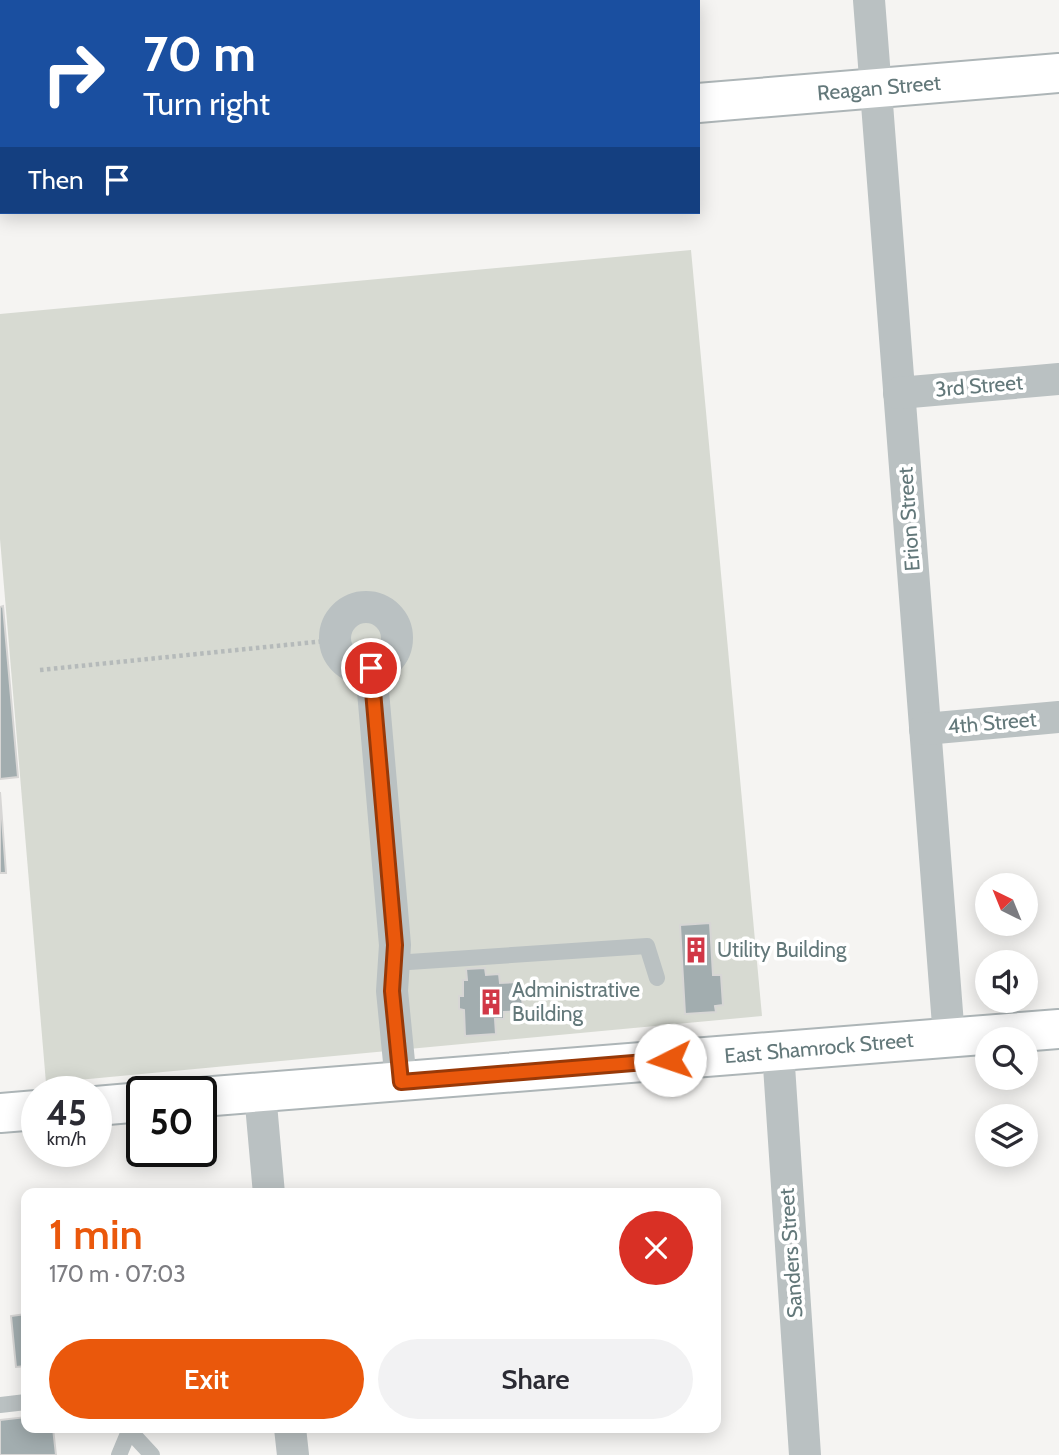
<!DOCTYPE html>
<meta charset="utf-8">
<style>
:root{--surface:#fff;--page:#f2f2f3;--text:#2b2b33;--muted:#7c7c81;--accent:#ea580c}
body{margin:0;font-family:Cabin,sans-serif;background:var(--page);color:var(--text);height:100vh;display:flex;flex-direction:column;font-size:26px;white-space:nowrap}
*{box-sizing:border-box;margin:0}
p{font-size:23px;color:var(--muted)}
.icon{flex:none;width:38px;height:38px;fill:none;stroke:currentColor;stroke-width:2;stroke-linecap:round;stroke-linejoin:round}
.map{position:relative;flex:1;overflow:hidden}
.details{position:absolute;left:21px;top:1188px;width:700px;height:245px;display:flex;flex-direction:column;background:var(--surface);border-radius:14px;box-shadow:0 4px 18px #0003}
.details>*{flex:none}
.guide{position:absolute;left:0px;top:0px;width:700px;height:214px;box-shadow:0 4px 18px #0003;background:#1a4fa0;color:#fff;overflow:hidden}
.needle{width:46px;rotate:317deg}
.tools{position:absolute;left:975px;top:873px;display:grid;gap:14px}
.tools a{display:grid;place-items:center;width:63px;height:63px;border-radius:50%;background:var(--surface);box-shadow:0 4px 18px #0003;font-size:35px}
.speed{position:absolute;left:21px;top:1076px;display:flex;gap:14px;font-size:35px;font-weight:700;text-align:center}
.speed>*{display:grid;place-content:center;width:91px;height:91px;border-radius:50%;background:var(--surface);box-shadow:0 4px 18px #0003;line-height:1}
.speed small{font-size:18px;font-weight:400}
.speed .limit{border:4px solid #111;border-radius:10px;background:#fff;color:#111}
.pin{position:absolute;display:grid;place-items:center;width:60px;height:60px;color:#fff;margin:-30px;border:4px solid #fff;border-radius:50%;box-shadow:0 2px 7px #0007}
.me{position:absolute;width:77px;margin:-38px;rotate:266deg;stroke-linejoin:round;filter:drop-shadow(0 0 5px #0008)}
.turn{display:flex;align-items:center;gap:24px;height:147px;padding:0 28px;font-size:32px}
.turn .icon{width:91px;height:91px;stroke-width:2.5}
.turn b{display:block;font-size:49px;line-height:60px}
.then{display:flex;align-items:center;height:66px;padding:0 28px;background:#0003;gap:14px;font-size:26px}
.round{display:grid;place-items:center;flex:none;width:74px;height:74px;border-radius:37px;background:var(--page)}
.head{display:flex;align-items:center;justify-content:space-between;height:119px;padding:0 28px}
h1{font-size:42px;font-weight:600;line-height:52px;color:var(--accent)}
.button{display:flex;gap:14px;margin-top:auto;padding:14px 28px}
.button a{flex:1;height:80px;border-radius:42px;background:var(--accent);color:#fff;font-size:28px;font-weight:600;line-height:80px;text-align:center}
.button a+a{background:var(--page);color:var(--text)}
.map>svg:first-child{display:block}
.green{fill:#d7dad2}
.building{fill:#a2adaf;stroke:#d7d6d5;stroke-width:2}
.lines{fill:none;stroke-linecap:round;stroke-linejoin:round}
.secondary-casing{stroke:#adb5b7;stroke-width:42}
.path{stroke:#b5baba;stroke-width:4.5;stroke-dasharray:3.5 3.5;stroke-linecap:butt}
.lane{stroke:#bac1c2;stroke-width:16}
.street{stroke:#bac1c2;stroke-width:32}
.secondary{stroke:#fff;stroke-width:38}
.route-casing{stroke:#983908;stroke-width:18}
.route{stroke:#ea580c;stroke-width:12}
.labels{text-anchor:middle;stroke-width:7;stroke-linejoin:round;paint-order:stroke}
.street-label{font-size:21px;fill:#63787a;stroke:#fff}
.poi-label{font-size:21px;fill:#63787a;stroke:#fff;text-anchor:start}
</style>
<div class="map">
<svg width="1059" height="1455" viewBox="0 0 1059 1455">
<rect width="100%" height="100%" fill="#f5f4f2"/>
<path class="green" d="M691 250 762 1016 46 1083 0 539V314Z"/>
<g class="building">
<path d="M3 606 18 777 0 779V607Z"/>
<path d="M0 792 6 873H0Z"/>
<path d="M710 923 713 975H721L723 1005 715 1006 716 1012 685 1014 680 925Z"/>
<path d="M485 968 486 975 499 974 500 983 521 982 523 1011 504 1012V1019H495L496 1034 465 1036 464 1010 459 1009V996H463V980H467L466 969Z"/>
<path d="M26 1314V1366L16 1367 11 1316Z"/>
<path d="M26 1417V1428H53L56 1455H0V1420Z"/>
</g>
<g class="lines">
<g class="secondary-casing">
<g id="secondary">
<path d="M698 103 1059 73"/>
<path d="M0 161H2"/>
<path d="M201 1097 1059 1029"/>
<path d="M96 1106 142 1102"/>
<path d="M0 1113 37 1110"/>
</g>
</g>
<path class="path" d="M40 670 335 640"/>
<g class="lane">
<path d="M35 0V2"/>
<path d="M0 102H2"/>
<path d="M394 963 647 946 657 978"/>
<path d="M0 1405 26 1402"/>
<path d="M127 1428 152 1455"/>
<path d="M119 1455 129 1431"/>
</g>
<g class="street">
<path d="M423 0V2"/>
<path d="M869 0 949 1038"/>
<path d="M899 393 1059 379"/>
<circle cx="366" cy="638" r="31"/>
<path d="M371 668 395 945 392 991 401 1082"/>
<path d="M925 729 1059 717"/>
<path d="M778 1051 805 1455"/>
<path d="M260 1093 269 1194"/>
<path d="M290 1428 293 1455"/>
</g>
<use href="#secondary" class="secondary"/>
</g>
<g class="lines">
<g class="route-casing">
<path id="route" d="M371 668 395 945 392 991 401 1082 670 1060"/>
</g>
<use href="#route" class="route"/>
</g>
<defs>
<g id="building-bare" transform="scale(2.1)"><path d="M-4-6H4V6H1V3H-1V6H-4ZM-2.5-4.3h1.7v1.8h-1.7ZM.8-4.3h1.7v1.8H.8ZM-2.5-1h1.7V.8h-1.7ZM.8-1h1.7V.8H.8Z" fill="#d13746" stroke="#fff" stroke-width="2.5" paint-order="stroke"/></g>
</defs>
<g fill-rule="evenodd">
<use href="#building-bare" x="696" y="950"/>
<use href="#building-bare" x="491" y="1002"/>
</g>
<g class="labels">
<g class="street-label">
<text transform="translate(879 88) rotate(-5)" y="7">Reagan Street</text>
<text transform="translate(979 386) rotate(-5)" y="7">3rd Street</text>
<text transform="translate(909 519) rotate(-94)" y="7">Erion Street</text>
<text transform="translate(992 723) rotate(-5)" y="7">4th Street</text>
<text transform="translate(819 1048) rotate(-5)" y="7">East Shamrock Street</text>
<text transform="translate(791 1253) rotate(-94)" y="7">Sanders Street</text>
</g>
<g class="poi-label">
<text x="717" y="957">Utility Building</text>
<text x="512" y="997">Administrative<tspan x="512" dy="24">Building</tspan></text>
</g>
</g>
</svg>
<div class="tools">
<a><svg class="needle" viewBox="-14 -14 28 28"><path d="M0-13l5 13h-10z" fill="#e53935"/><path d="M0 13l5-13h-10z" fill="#7c7c81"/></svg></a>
<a><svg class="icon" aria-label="sound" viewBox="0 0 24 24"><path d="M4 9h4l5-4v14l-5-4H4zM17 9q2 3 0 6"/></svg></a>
<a><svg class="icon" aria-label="search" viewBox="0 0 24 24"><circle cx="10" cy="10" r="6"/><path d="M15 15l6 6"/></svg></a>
<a><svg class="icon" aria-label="layers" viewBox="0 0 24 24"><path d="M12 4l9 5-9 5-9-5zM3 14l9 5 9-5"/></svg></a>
</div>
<div class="speed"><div>45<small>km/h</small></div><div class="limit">50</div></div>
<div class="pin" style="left:371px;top:668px;background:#d93025"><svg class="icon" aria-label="arrive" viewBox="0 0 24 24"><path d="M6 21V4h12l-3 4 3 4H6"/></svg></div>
<svg class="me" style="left:670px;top:1060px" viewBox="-20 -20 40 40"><circle r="19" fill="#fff"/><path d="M0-13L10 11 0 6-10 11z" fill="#ea580c"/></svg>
<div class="guide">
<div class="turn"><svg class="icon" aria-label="right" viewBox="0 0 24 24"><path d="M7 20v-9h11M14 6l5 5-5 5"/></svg><div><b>70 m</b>Turn right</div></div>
<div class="then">Then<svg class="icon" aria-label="arrive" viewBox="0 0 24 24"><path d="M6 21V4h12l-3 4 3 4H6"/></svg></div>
</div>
<section class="details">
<div class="head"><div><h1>1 min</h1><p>170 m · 07:03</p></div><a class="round" style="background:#d93025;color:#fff"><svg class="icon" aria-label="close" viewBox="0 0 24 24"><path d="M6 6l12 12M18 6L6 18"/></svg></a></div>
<div class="button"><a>Exit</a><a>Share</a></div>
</section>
</div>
